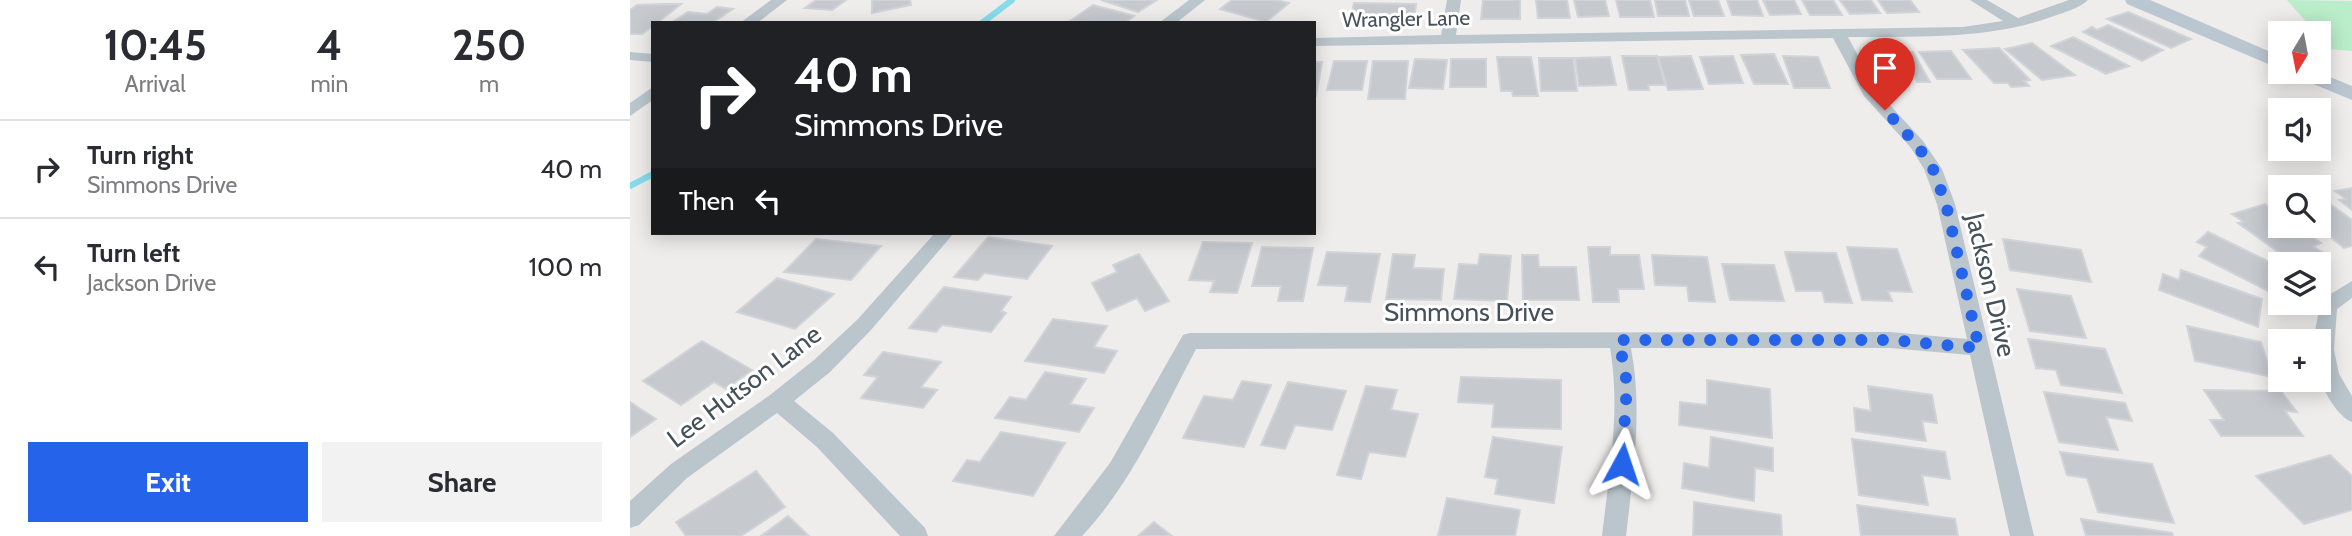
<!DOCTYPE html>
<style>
:root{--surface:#fff;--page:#f2f2f3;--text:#2b2b33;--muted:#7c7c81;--line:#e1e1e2;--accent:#2563eb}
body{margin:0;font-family:Cabin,sans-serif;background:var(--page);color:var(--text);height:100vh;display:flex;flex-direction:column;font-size:26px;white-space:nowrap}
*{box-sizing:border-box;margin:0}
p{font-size:23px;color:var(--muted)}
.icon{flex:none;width:38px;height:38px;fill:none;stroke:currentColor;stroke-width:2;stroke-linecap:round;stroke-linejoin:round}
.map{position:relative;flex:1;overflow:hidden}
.drawer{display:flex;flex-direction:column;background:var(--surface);width:630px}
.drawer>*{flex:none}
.guide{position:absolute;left:21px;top:21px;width:665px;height:214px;border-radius:0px;box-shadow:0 4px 18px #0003;background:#202124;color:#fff;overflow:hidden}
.needle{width:46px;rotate:190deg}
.tools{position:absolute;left:1638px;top:21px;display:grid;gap:14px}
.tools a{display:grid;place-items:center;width:63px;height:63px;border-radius:0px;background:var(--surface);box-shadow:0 4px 18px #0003;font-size:35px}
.pin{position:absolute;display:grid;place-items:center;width:60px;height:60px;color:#fff;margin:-72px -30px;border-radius:50% 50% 50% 0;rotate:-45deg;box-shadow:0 0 7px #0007}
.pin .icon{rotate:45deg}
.me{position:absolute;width:77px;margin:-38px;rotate:5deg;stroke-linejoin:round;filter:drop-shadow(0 0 5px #0008)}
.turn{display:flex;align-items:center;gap:24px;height:147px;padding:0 28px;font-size:32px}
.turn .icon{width:91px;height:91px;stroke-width:2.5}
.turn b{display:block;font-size:49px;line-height:60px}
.then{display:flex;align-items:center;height:66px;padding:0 28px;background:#0003;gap:14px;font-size:26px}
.eta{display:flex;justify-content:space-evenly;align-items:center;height:119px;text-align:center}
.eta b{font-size:42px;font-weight:800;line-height:49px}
.button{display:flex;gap:14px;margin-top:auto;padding:14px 28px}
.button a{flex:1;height:80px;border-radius:0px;background:var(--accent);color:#fff;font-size:28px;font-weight:800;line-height:80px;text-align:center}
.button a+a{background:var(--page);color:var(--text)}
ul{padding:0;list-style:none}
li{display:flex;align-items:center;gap:21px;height:98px;padding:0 28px;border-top:2px solid var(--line)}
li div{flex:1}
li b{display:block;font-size:26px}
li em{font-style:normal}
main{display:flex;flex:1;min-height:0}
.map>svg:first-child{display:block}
.green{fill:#baedca}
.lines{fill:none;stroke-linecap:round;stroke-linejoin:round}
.stream{stroke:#87dcea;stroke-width:6}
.building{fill:#c6cacf;stroke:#d0d3d8;stroke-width:2}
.minor{fill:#bac5cc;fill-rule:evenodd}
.secondary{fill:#bac6d0;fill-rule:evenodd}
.route{stroke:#2563eb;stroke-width:12;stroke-dasharray:0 21.6}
.labels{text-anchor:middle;stroke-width:6;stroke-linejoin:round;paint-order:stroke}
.far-street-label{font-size:21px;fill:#455159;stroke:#fff}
.street-label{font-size:26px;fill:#455159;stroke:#fff}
</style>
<main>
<section class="drawer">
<div class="eta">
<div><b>10:45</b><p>Arrival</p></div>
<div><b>4</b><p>min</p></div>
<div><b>250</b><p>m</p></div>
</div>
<ul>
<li><svg class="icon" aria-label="right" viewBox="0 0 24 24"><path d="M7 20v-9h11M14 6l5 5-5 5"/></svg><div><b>Turn right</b><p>Simmons Drive</p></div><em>40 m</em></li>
<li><svg class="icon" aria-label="left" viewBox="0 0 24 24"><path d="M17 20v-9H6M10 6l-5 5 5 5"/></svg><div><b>Turn left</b><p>Jackson Drive</p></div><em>100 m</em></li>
</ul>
<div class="button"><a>Exit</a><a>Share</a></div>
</section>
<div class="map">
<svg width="1722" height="536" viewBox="0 0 1722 536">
<rect width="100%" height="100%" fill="#efecec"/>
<path class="green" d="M1657 0 1722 1V51L1699 49 1689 33H1686Z"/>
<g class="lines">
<g class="stream">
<path d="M352 23 382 0"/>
<path d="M0 186 23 174"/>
</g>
</g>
<g class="building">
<path d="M186 0H216L202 10 175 8Z"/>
<path d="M242 0H280L281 5 242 13Z"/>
<path d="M471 0H527L508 12Z"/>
<path d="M602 0H646L659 3 636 22 590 9Z"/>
<path d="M853 0H890V19H851Z"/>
<path d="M906 0H937L940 18H908Z"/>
<path d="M944 0H975L979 16 948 17Z"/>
<path d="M986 0H1020L1024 17H990Z"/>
<path d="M1025 0H1055L1059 16H1028Z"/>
<path d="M1059 0H1088L1094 16H1064Z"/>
<path d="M1097 0H1127L1133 16 1102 15Z"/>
<path d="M1133 0H1164L1171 14 1140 15Z"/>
<path d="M1172 0H1203L1212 15H1180Z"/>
<path d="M1210 0H1241L1250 13 1220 14Z"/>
<path d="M1248 0H1280L1289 12 1257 13Z"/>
<path d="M724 3 786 4 784 21H720Z"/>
<path d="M32 4H51L27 23H23V26L12 34H0V10L7 5Z"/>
<path d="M463 5 504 16 495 23 440 21Z"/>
<path d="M87 7 103 9 82 23H41L58 12 77 14Z"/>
<path d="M1498 12 1561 39 1541 48 1477 19Z"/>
<path d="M1478 25 1533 50 1512 61 1453 32 1462 27 1467 30Z"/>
<path d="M1443 37 1499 66 1476 74 1421 46Z"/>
<path d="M1402 43 1445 75 1412 80 1375 49Z"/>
<path d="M1369 48 1400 80 1394 81 1399 86 1381 87 1378 83H1364L1333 50Z"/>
<path d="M1321 51 1341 79H1307L1289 52Z"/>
<path d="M1249 52H1283L1300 82H1287L1284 75H1262Z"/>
<path d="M1144 54 1158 84H1124L1111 55Z"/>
<path d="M992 56H1027L1035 85H1018L1019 90H999Z"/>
<path d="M1061 56 1073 89 1038 90 1028 57Z"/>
<path d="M1103 56 1113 83 1079 84 1070 57Z"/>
<path d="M1153 56 1188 57 1200 88H1164Z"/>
<path d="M867 57H901L908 96H883L882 91H871Z"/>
<path d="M980 57 986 85 949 86 945 58Z"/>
<path d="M909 58H943L947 91H911Z"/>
<path d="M785 59 817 60 813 89 779 88Z"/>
<path d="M821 59H856V87H820Z"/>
<path d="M704 61H737L732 90H697Z"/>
<path d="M743 61H778L775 99H738Z"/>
<path d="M684 62H692L686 96H684Z"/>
<path d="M1722 188V210L1709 200 1716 199 1705 191Z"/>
<path d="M1689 196 1722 220V246L1714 248 1686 226H1689Z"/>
<path d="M1635 204 1650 215V226H1667L1691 243 1683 246 1695 254 1665 264 1608 223 1614 222 1602 214Z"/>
<path d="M1578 232 1650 267V280L1640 292 1569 256 1577 247 1567 242Z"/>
<path d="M358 237 422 246 397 279 354 273 348 280 324 277Z"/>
<path d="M186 239 251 246 221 280 154 272Z"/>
<path d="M1373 239 1451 250 1461 282 1380 270Z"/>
<path d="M573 242 622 243 607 293 580 292 584 281 559 280Z"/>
<path d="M632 247 683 248 673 301H648L651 286H622Z"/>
<path d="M958 247H980V255H1009L1014 289H988L989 302H963Z"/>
<path d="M1217 247 1267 249 1282 292 1258 291 1262 301 1232 300Z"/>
<path d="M697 252 750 254 740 302 715 301 718 286 688 285Z"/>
<path d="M1155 252 1206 253 1222 303 1195 302 1192 291H1166Z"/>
<path d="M509 254 539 301 515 311 507 298 477 311 462 283 487 272 483 265Z"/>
<path d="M763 254 785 255 783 268 814 269 811 300 756 299Z"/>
<path d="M850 254 881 256 877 301 824 299 829 264 848 265Z"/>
<path d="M892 255H908L909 267H946L949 300H893Z"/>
<path d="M1022 255 1077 257 1085 302 1059 301 1057 286 1025 285Z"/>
<path d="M1092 264 1144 265 1154 301 1100 300Z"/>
<path d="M1551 270 1632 299 1628 327 1529 290 1533 274 1549 280Z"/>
<path d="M147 278 204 294 165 329 107 312Z"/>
<path d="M314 287 381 297 371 311 376 313 361 332 312 325 306 332 279 328Z"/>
<path d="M1387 289 1441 296 1456 338 1400 331Z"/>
<path d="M423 319 477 326 464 347 487 351 474 373 395 361Z"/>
<path d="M1557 326 1631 342 1642 377 1565 361Z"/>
<path d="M1398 339 1475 349 1492 393 1431 385 1426 370 1406 368Z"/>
<path d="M72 341 122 370 96 389 84 382 51 405 13 381Z"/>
<path d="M253 352 311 362 291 387 307 390 293 408 231 398 248 377 234 375Z"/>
<path d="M415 372 456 379 440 404 464 408 449 432 365 418 380 397 396 400Z"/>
<path d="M831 377 931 380V429L862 427 864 404 828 402Z"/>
<path d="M1077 380 1140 389 1142 438 1049 425 1050 402 1077 405Z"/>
<path d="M612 381 641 385 614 447 553 438 574 396 603 400Z"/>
<path d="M658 382 716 391 702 430 665 425 655 449 631 445Z"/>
<path d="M736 386 767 390 761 410 788 414 775 457 739 452 731 479 707 475Z"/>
<path d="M1238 386 1302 395 1307 423 1292 421 1296 441 1226 431 1224 408 1241 411Z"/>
<path d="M1574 390 1651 391 1667 412 1655 411 1673 436H1591L1580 420H1594Z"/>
<path d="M1414 392 1495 403 1502 421 1476 417 1488 450 1429 442Z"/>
<path d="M0 402 26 419 0 437Z"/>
<path d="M371 432 435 443 403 496 323 481 337 460 350 462Z"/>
<path d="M863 437 932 447 924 503 865 494 868 479 855 477Z"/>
<path d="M1081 437 1143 448V471L1125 468 1124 501 1052 488 1054 463 1079 468Z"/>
<path d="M1222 439 1315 452 1320 479 1292 475 1298 505 1229 495Z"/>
<path d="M1430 452 1522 464 1544 523 1468 512 1457 478 1437 475Z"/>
<path d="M1700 455 1722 476V510L1674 524 1626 476Z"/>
<path d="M126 471 155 507 111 536H56L46 522Z"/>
<path d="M817 498 890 510 885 536H808Z"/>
<path d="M1064 502 1151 515 1152 536H1063Z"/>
<path d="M1227 505 1325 519 1328 536H1231Z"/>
<path d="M158 516 179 536H131Z"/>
<path d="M1451 519 1542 533 1543 536H1456Z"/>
<path d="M524 522 542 536H508Z"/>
</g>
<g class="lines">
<g class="minor">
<path d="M141 0H157L127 23H110Z"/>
<path d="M559 0H575L546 23H529Z"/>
<path d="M817 0H831L826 35 1333 27 1373 21 1340 0H1357L1388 18 1439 0H1458C1450 8 1435 12 1424 16 1358 40 1288 36 1218 37L1247 91 1293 141 1312 169 1325 204 1404 536H1380L1340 355 1260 348H1001C1013 411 1003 473 996 536H972C979 473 991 411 980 348L566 349C532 413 502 483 452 536H424L480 463 553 335 560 333 1260 332 1337 339 1307 204 1294 169 1281 148 1234 96 1203 38 684 46V38L811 35Z"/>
<path d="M0 52 23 54V62L0 60Z"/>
<path d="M23 87V100L0 116V103Z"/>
<path d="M305 233H324L241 330 200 372 164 401 203 433 295 528 298 536H270L187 447 147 413 57 478 9 525 0 528V501L41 464 140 395 184 360 227 320Z"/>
<path d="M1722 281V298L1707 309 1704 350 1709 374 1722 396V422C1708 417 1693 391 1689 376 1686 366 1689 352 1689 341H1683L1691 300Z"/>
</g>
<g class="secondary">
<path d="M1495 0H1520L1650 56V69L1497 4Z"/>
<path d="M1661 72H1688L1722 86V100L1664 76Z"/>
</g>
</g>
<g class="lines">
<path class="route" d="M992 464 997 384 989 340H1260L1349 348 1316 204 1303 169 1287 145 1255 110"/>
</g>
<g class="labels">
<g class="far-street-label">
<text transform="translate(776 19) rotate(-1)" y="7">Wrangler Lane</text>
</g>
<g class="street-label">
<text transform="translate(1361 285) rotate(77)" y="9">Jackson Drive</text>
<text x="839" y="321">Simmons Drive</text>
<text transform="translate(114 386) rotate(-37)" y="9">Lee Hutson Lane</text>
</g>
</g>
</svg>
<div class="tools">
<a><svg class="needle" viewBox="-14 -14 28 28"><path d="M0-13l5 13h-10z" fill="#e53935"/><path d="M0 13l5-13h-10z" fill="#7c7c81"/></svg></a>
<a><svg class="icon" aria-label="sound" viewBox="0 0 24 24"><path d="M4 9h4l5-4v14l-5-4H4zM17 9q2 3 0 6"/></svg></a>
<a><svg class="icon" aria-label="search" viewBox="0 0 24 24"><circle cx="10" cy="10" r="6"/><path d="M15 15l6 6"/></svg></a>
<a><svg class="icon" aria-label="layers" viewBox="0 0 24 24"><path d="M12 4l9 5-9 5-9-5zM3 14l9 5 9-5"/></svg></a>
<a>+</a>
</div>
<div class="pin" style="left:1255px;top:110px;background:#d93025"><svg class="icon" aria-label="arrive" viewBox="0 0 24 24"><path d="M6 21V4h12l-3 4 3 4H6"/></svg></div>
<svg class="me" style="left:992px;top:464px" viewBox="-20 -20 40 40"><path d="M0-17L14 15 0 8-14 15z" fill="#2563eb" stroke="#fff" stroke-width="4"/></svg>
<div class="guide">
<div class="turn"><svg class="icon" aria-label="right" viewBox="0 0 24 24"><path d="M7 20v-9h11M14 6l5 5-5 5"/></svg><div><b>40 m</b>Simmons Drive</div></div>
<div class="then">Then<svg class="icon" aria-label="left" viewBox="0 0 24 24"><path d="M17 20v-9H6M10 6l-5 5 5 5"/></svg></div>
</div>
</div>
</main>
